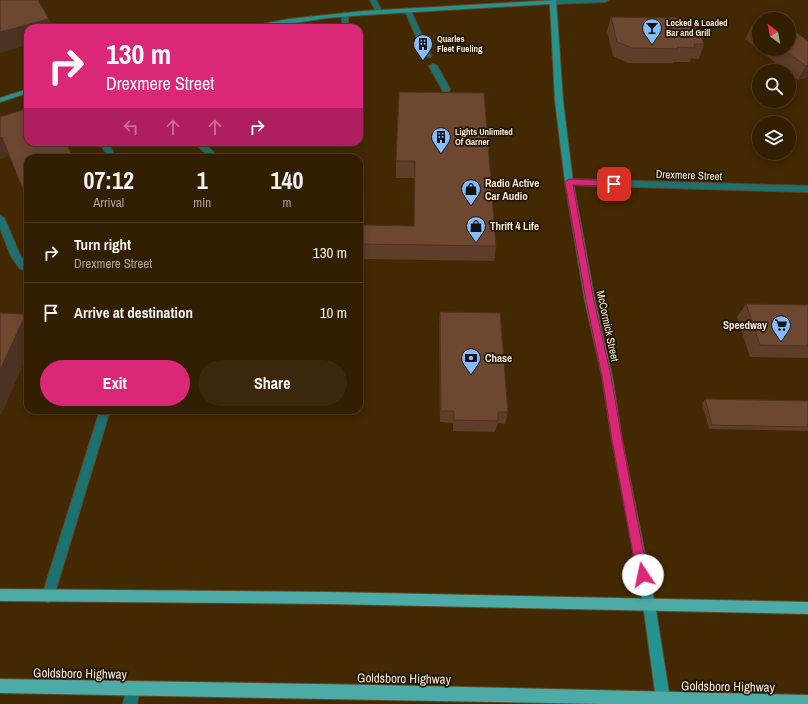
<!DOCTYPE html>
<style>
:root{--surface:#321f02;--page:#3a270c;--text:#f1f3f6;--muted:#a8a299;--line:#4d3d24;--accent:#db2777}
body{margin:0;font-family:"Archivo Narrow",sans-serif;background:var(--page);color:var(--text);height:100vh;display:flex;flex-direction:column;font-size:15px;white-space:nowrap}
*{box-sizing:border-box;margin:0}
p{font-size:13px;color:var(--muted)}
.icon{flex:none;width:22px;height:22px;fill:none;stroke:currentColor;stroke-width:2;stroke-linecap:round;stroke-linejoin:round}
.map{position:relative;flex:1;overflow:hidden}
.sheet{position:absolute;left:24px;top:154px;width:339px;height:260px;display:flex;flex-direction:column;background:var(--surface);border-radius:12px;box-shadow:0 2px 10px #0003,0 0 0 1px var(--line)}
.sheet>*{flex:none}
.guide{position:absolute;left:24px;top:24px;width:339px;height:122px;border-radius:12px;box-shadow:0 2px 10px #0003,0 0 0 1px var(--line);background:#db2777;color:#fff;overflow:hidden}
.needle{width:26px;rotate:328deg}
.controls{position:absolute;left:752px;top:12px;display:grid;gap:8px}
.controls a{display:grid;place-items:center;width:44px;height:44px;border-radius:50%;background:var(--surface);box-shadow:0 2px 10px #0003,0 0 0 1px var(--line);font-size:20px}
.pin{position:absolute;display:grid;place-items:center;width:34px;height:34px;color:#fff;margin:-17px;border-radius:8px;box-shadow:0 2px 6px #0006}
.me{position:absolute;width:44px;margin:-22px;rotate:349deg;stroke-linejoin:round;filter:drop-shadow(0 0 3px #0008)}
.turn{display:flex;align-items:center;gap:14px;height:84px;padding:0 16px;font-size:18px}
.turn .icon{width:52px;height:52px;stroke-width:2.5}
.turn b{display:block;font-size:28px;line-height:34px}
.lanes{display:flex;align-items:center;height:38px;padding:0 16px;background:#0003;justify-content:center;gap:20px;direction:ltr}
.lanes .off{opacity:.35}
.eta{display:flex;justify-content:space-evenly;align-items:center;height:68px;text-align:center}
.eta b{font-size:24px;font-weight:700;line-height:28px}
.cta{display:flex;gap:8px;margin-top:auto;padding:8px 16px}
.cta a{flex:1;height:46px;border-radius:24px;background:var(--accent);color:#fff;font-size:16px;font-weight:700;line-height:46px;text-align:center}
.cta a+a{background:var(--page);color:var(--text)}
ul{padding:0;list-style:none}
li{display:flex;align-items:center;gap:12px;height:60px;padding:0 16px;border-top:1px solid var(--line)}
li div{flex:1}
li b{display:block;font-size:15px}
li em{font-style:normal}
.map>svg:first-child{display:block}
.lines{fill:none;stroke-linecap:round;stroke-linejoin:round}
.lane-casing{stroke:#604824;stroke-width:2}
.street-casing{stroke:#604824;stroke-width:2}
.secondary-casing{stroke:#604824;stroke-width:2}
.primary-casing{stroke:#604824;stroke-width:2}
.lane{fill:#1c7270;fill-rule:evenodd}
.street{fill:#1c7270;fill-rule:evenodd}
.secondary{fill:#259491;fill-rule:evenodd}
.primary{fill:#4caaa7;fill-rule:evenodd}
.wall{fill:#5e3d29}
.shaded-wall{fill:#4c3222}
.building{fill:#6d4730;stroke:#4c3222}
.route{fill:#db2777;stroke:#8e194d}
.labels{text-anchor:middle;stroke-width:3.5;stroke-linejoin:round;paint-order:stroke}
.far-poi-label{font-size:9px;font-weight:bold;fill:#fbead7;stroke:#201506;text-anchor:start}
.street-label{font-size:11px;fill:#fbead7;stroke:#201506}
.poi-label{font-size:11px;font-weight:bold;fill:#fbead7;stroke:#201506;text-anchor:start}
.near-street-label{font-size:13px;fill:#fbead7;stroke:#201506}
</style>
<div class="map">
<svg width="808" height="704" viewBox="0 0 808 704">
<rect width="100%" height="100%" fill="#432902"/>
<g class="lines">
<g class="lane-casing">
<g id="lane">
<path d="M408 9 411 11 431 56 430 57 425 56 405 11Z"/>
<path d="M345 12 348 14V28H342V14Z"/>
<path d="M433 64 437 66 450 89 449 91H443L442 89 429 66Z"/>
<path d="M100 142H108L116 158H108Z"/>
<path d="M0 215 4 218 20 255 26 264H28V270L20 269 11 256 0 228Z"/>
<path d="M100 410H110L54 596 52 600 48 602 44 600 42 596Z"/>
<path d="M133 681 138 683 140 688 137 704H123L128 683Z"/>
</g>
</g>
<g class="street-casing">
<g id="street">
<path d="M370 0H376L382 12 381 13H377Z"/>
<path d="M555 0H608L605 2 553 4 550 2Z"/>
<path d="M193 142H202L220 158H211Z"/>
<path d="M569 179 808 186V192L569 185 565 182Z"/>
</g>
</g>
<g class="secondary-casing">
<g id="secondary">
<path d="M556 0 563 101 573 182 595 301 612 376 622 440 655 604 670 699 667 704H658L656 699 643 604 612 440 602 376 585 301 565 182 555 101 550 4 364 15 327 18 263 28H249L252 26 289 19 364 11Z"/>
<path d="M28 89V93L0 102V98Z"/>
</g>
</g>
<g class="primary-casing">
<g id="primary">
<path d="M0 589 330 592 808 602V614L330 604 0 601Z"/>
<path d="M0 679 377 685 808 695V704H602L0 693Z"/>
</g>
</g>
<use href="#lane" class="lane"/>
<use href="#street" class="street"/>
<use href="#secondary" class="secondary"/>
<use href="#primary" class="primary"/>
</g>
<g class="wall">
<path d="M611 17 687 24 704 44 699 59 691 58 690 62H673V63H628L613 56 607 31Z"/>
<path d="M759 23V49H789L808 41V77L798 80 789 73V71H786L745 39 752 25Z"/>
<path d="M399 92 496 246 494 261 362 259 359 290V197L365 213 364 225 414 226 415 178H396V161Z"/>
<path d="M746 304 808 305V358L750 357 737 317Z"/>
<path d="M440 312 508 412 505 424 498 423 495 432 453 431V423L440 422 439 325Z"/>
<path d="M705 399 808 401V431L709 429 702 403Z"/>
</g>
<g class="shaded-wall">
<path d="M49 19 53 28H28V45L0 53V32Z"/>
<path d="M808 65V77L798 80 806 66Z"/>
<path d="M2 137 13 155 0 159V138Z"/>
<path d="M364 197 365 213 363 241 362 225Z"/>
<path d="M360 244 362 259 359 290V259Z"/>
<path d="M26 314 28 317V354L1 415 0 414V370Z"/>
</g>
<g class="building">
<path d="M0 0H38L49 19 0 32Z"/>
<path d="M611 17 684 18 687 24 696 25 704 44H694L695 48 677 47 678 49 632 48 617 42Z"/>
<path d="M759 23V31L752 25Z"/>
<path d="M789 27 808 41V65L806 66 783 49H789Z"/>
<path d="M399 92 484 93 496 246 360 244 359 259V197H364L362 225 414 226 415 161H396Z"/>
<path d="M28 108V142H66L73 158H28V202L2 137 0 138V117Z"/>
<path d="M746 304 808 305V346L760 345Z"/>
<path d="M440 312 500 313 508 412H498V421L454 420V411H441Z"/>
<path d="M0 313 26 314 0 370Z"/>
<path d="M705 399 808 401V427L712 425Z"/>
</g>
<path class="route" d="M569 179 614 181 617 184 614 186 573 185 594 301 611 376 622 440 648 575 647 579 643 580 639 579 637 575 612 440 602 376 586 301 565 182Z"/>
<defs>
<g id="bar-pin" transform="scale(1)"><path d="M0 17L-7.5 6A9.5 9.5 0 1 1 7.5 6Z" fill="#84bcfb" stroke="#201506"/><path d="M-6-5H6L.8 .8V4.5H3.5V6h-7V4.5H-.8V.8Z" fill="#111"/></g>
<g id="building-pin" transform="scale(1)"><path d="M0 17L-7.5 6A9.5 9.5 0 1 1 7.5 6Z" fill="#84bcfb" stroke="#201506"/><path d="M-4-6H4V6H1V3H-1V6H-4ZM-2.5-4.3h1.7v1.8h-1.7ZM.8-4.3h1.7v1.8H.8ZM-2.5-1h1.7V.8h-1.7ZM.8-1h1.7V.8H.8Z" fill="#111"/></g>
<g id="shop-pin" transform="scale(1)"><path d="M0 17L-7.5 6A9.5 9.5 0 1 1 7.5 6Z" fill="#84bcfb" stroke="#201506"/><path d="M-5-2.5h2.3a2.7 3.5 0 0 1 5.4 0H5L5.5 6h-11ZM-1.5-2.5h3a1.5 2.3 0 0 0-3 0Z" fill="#111"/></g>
<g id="supermarket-pin" transform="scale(1)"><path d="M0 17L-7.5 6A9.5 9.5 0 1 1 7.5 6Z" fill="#84bcfb" stroke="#201506"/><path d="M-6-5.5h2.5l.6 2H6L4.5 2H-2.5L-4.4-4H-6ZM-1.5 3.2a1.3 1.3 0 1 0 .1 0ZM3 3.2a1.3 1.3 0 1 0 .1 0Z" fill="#111"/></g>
<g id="bank-pin" transform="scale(1)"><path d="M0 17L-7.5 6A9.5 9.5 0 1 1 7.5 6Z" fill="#84bcfb" stroke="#201506"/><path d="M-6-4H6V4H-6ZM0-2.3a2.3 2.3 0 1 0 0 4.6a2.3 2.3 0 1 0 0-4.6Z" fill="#111"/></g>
</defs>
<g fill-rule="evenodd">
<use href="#bar-pin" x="652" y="28"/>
<use href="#building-pin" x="423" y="44"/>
<use href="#building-pin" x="441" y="137"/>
<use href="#shop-pin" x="471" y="189"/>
<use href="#shop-pin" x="476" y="226"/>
<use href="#supermarket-pin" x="781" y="325"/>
<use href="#bank-pin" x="471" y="358"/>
</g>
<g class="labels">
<g class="far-poi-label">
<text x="666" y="26">Locked &amp; Loaded<tspan x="666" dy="10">Bar and Grill</tspan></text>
<text x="437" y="42">Quarles<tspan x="437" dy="10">Fleet Fueling</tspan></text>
<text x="455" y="135">Lights Unlimited<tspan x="455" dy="10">Of Garner</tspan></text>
</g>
<g class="street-label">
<text transform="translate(689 175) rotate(2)" y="4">Drexmere Street</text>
<text transform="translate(608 326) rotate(78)" y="4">McCormick Street</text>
</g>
<g class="poi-label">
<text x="485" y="187">Radio Active<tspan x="485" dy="13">Car Audio</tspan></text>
<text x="490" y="230">Thrift 4 Life</text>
<text x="767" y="329" text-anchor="end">Speedway</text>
<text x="485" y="362">Chase</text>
</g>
<g class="near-street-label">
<text transform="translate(80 673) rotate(1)" y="5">Goldsboro Highway</text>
<text transform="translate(404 678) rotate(1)" y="5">Goldsboro Highway</text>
<text transform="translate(728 686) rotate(1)" y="5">Goldsboro Highway</text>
</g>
</g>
</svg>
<div class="controls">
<a><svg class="needle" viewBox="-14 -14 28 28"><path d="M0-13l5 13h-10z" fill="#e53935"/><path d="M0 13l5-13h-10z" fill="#a8a299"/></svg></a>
<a><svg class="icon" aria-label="search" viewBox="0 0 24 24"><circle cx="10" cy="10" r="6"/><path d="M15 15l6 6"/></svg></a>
<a><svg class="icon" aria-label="layers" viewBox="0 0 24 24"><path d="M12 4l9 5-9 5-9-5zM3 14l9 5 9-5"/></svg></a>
</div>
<div class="pin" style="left:614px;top:184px;background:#d93025"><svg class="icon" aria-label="arrive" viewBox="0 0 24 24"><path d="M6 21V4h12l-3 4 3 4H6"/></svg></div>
<svg class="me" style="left:643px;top:575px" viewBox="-20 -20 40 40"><circle r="19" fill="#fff"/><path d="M0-13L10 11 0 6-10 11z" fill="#db2777"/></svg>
<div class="guide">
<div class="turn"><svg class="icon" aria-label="right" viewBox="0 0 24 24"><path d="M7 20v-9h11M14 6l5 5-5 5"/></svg><div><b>130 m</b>Drexmere Street</div></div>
<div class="lanes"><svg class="icon off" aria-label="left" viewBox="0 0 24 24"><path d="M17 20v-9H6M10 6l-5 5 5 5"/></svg><svg class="icon off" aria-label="ahead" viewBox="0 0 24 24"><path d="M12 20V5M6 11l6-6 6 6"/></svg><svg class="icon off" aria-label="ahead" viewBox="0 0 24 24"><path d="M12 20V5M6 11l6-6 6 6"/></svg><svg class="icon" aria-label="right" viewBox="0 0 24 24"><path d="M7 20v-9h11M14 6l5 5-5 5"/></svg></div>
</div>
<section class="sheet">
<div class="eta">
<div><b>07:12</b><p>Arrival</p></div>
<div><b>1</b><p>min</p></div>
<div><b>140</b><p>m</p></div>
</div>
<ul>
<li><svg class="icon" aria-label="right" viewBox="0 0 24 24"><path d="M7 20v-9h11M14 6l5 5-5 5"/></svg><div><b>Turn right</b><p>Drexmere Street</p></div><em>130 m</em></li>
<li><svg class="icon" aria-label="arrive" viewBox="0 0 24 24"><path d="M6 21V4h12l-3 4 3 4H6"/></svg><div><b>Arrive at destination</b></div><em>10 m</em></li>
</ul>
<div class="cta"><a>Exit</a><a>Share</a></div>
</section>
</div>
